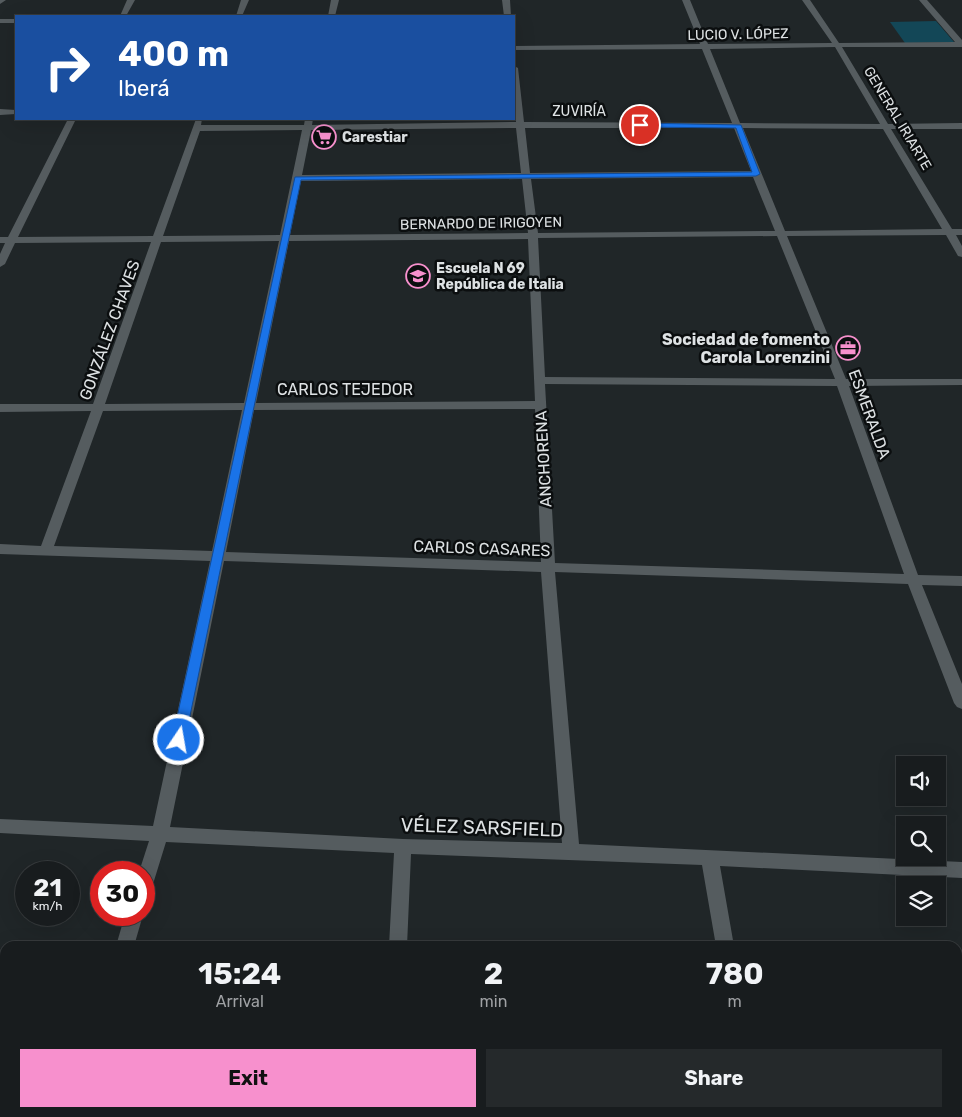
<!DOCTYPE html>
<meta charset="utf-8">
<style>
:root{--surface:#181c1e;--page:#25292b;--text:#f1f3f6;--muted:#9fa1a4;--line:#363a3c;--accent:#f790cd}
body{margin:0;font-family:Rubik,sans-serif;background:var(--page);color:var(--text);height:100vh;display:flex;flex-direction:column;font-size:19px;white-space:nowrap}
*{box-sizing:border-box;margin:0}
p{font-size:16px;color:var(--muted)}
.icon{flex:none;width:28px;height:28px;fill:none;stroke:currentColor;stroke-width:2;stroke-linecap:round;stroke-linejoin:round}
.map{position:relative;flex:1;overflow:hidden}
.sheet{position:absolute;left:0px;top:941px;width:962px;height:176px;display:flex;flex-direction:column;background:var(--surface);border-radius:15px 15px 0 0;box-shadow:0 5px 20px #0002,0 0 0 1px var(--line)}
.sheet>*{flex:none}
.top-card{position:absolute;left:15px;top:15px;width:500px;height:105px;border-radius:0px;box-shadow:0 5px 20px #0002,0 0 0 1px var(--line);background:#1a4fa0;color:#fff;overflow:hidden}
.fabs{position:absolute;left:896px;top:756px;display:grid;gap:10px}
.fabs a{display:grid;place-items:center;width:50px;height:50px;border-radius:0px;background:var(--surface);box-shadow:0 5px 20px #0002,0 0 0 1px var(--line);font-size:25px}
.speed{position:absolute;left:15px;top:861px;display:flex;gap:10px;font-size:25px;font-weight:700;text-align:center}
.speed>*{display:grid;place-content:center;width:65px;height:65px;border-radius:50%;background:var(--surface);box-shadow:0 5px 20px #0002,0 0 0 1px var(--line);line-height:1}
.speed small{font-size:12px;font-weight:400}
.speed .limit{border:8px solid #d22;background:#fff;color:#111}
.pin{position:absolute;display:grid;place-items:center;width:42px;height:42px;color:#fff;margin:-21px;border:2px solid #fff;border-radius:50%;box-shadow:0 1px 5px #0007}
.me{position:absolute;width:55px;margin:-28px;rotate:12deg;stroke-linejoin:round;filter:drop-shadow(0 0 4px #0008)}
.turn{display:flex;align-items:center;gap:18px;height:105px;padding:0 20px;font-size:22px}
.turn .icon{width:65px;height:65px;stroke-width:2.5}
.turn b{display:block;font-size:35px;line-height:42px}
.eta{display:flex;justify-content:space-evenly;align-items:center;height:85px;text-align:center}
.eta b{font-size:30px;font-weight:700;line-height:35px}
.primary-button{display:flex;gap:10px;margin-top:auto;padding:10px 20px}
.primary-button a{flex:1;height:58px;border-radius:0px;background:var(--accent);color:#111;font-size:20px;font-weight:700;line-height:58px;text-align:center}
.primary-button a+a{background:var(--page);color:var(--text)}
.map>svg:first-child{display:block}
.green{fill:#134757}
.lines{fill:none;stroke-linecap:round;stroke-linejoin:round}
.minor{fill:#555c5f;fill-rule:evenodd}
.route{fill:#1a73e8;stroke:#114b97}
.labels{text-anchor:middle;stroke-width:5;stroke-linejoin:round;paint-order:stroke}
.far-street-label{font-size:14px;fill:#dee2e4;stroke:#0b0e0f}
.far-poi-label{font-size:14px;font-weight:bold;fill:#dee2e4;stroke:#0b0e0f;text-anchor:start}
.street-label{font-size:16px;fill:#dee2e4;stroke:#0b0e0f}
.poi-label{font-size:16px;font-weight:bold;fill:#dee2e4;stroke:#0b0e0f;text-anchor:end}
.near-street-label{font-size:19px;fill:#dee2e4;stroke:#0b0e0f}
</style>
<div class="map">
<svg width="962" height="1117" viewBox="0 0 962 1117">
<rect width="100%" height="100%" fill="#202628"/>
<path class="green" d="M936 21 954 42 905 43 890 22Z"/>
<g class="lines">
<g class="minor">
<path d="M0 0H6L0 4Z"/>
<path d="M127 0H135L126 16H120Z"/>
<path d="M241 0H249L242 16H236Z"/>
<path d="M331 0H339L335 16H328Z"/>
<path d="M502 0H510L511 16H504Z"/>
<path d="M682 0H690L708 44 832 43 802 0H810L839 43 955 42 919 0H927L962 40V47H842L888 124 962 123V129H891L952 229H962V235H956L962 246V257L958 256 946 235 787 236 846 379H962V385L849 386 918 575 962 576V586L922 585 962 684V709L957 707 954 703 908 584 555 572 579 844 962 862V878L720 866 734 946H716L702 865 411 854 407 946H389L394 853 166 842 153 884 150 890 144 892V872H139L149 841 0 833V819L153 826 210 561 0 554V544L41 546 91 411 0 412V404H93L151 242 15 243 5 264 0 267V254L5 243H0V237H8L68 119H76L18 237 153 236 196 119H202L201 125H304L305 119H313L312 125 516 122 514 66 518 68 524 122 732 123 702 49 514 50V46L700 44ZM835 47 880 124 740 123 710 49ZM516 128 521 173 302 175 311 130ZM525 128H734L751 171 530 173ZM743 128 883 129 942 229 785 231ZM302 130 280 235 163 236 200 131ZM753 177 775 231 538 233 531 179ZM522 179 528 233 290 235 301 181ZM777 236 835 379 545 377 538 238ZM528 239 535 401 256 403 289 241ZM279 241 244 403 105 404 161 242ZM545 384 837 386 904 574 555 563ZM535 409 541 562 226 552 254 410ZM242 410 212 551 54 546 103 411ZM224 561 541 572 562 843 403 839 170 827Z"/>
<rect x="0" y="19" width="16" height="4"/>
<path d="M0 109 16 110V114L0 115Z"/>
<path d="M125 915H143L134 946H116Z"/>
<path d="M63 1112H83L82 1117H62Z"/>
<rect x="380" y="1112" width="20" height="5"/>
<path d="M743 1112H763L764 1117H744Z"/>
</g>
</g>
<path class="route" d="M640 123 741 125 760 174 756 176 301 180 185 740 184 744 179 746 174 744 172 740 295 177 752 172 736 128 637 127V124Z"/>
<defs>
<g id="supermarket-ring" transform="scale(1.25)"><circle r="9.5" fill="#0b0e0f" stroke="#f790cd" stroke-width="1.5"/><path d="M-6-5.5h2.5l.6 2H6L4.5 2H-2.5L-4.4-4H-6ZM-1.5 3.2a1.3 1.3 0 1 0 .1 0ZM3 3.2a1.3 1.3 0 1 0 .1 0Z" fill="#f790cd"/></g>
<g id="school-ring" transform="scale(1.25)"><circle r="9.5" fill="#0b0e0f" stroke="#f790cd" stroke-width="1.5"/><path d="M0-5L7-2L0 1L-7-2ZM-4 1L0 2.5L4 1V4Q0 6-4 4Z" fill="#f790cd"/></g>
<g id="office-ring" transform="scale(1.25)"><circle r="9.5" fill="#0b0e0f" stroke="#f790cd" stroke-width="1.5"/><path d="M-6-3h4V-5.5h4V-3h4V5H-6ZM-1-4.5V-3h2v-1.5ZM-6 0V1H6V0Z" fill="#f790cd"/></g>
</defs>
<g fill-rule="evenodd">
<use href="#supermarket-ring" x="324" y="137"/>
<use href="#school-ring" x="418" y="276"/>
<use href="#office-ring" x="848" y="348"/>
</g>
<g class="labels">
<g class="far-street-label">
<text transform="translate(738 34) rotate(-1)" y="5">LUCIO V. LÓPEZ</text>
<text x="579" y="116">ZUVIRÍA</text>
<text transform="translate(898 118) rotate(59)" y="5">GENERAL IRIARTE</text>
<text transform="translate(481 223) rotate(-1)" y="5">BERNARDO DE IRIGOYEN</text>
</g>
<g class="far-poi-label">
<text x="342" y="142">Carestiar</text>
<text x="436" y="273">Escuela N 69<tspan x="436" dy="16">República de Italia</tspan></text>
</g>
<g class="street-label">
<text transform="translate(109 330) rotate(-70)" y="6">GONZÁLEZ CHAVES</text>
<text x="345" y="395">CARLOS TEJEDOR</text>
<text transform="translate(870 414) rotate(70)" y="6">ESMERALDA</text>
<text transform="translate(543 459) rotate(-93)" y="6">ANCHORENA</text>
<text transform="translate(482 548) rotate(2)" y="6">CARLOS CASARES</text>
</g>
<g class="poi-label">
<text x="830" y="345">Sociedad de fomento<tspan x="830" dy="18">Carola Lorenzini</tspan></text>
</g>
<g class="near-street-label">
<text transform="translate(482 827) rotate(2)" y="7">VÉLEZ SARSFIELD</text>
</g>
</g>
</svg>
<div class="fabs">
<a><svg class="icon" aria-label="sound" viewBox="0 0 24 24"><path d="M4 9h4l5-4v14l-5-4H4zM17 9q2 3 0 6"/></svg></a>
<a><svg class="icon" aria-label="search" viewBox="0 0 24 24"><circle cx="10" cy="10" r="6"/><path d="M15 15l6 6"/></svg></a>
<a><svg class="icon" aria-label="layers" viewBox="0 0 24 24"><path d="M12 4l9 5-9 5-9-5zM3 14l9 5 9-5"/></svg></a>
</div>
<div class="speed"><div>21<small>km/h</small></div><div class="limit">30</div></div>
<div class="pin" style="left:640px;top:125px;background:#d93025"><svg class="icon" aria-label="arrive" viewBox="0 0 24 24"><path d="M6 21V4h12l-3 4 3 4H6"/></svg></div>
<svg class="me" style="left:179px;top:740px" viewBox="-20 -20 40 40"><circle r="17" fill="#1a73e8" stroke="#fff" stroke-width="3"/><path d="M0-11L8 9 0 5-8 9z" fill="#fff"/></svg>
<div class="top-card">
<div class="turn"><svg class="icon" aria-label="right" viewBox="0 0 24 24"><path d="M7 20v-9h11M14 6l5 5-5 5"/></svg><div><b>400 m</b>Iberá</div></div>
</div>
<section class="sheet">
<div class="eta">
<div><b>15:24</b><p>Arrival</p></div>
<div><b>2</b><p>min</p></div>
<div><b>780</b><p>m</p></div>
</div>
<div class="primary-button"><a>Exit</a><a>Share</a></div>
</section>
</div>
